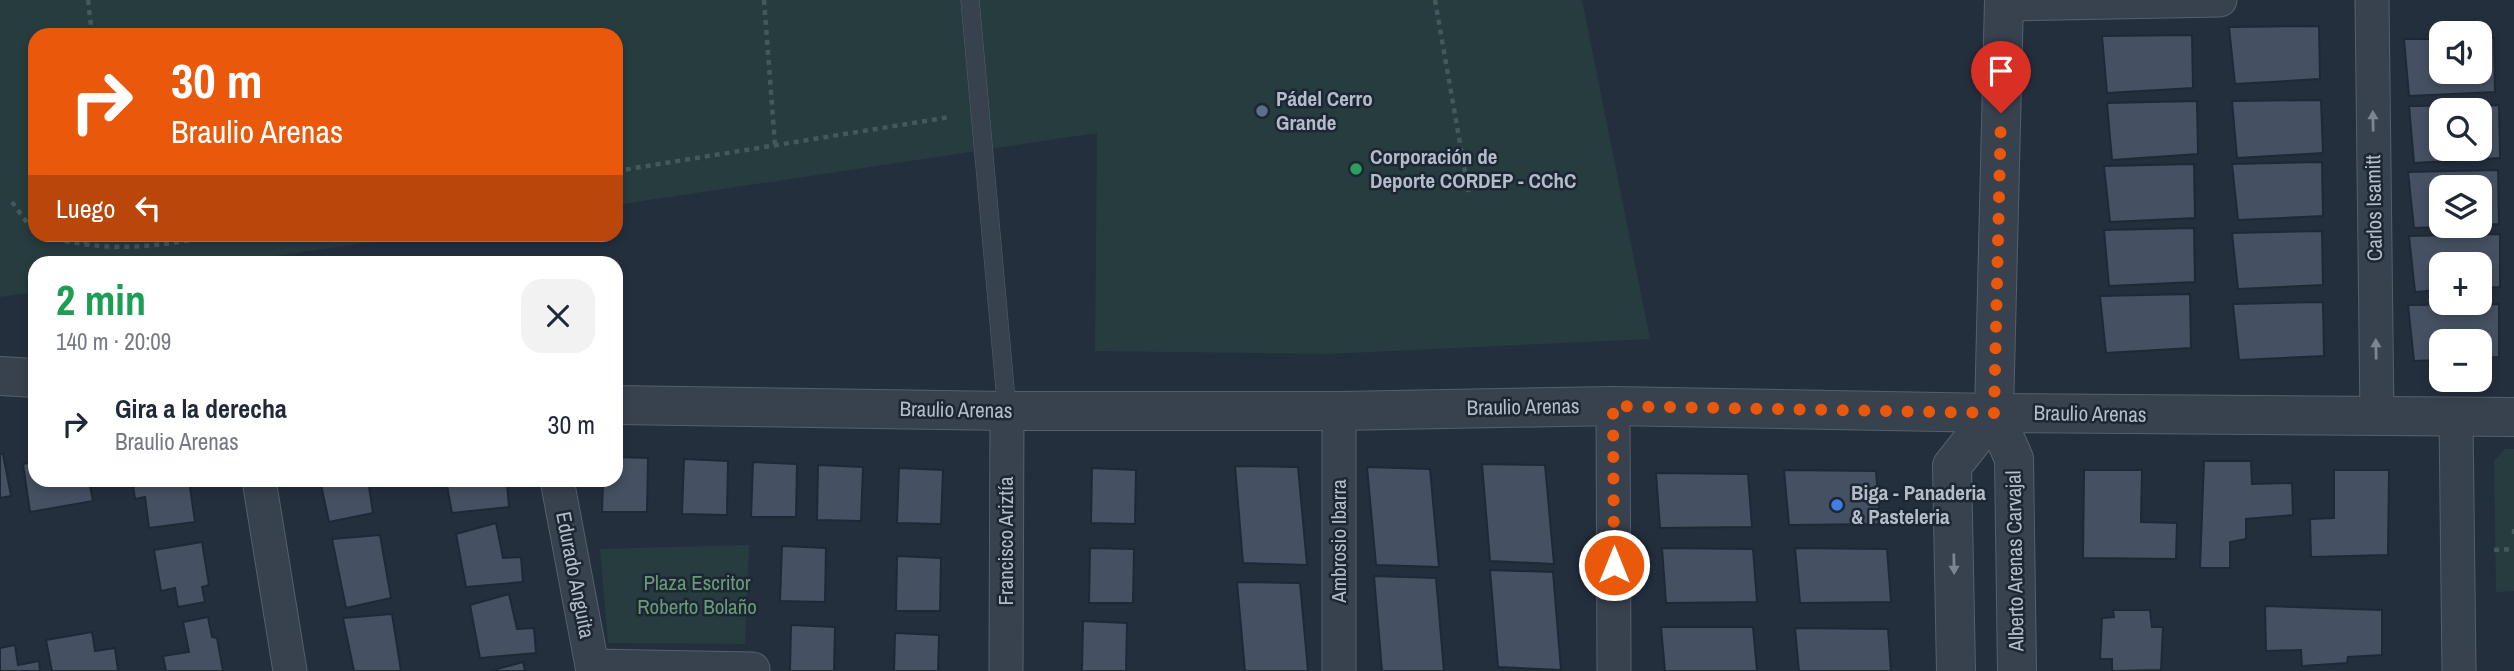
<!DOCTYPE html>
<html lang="es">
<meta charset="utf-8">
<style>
:root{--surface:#fff;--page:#f2f2f3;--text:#1f2937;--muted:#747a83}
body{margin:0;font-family:"Archivo Narrow",sans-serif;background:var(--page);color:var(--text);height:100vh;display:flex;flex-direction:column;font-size:26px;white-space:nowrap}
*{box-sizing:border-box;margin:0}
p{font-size:23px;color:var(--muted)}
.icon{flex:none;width:38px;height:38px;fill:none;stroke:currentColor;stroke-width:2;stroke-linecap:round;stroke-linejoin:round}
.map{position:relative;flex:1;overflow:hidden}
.sheet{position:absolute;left:28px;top:256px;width:595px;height:231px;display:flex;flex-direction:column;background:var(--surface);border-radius:21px;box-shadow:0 4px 10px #0003}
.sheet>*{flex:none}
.top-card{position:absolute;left:28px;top:28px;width:595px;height:214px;border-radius:21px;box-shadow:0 4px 10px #0003;background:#ea580c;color:#fff;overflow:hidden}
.tools{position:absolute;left:2429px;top:21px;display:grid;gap:14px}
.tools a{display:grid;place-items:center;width:63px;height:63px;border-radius:14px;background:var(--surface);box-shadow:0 4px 10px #0003;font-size:35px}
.pin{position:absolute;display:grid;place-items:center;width:60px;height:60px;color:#fff;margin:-72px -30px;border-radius:50% 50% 50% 0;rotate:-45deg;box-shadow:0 0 7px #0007}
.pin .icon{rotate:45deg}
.me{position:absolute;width:77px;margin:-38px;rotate:0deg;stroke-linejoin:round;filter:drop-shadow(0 0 5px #0008)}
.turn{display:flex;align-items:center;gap:24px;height:147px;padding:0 28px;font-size:32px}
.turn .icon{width:91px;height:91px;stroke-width:2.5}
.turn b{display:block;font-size:49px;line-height:60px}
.then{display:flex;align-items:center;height:66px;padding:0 28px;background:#0003;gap:14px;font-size:26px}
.round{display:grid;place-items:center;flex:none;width:74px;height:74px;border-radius:21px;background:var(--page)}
.head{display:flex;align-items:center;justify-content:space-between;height:119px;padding:0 28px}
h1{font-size:42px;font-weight:700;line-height:52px;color:#1e9e55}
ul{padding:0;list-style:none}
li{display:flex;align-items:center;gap:21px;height:98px;padding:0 28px}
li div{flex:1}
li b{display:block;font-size:26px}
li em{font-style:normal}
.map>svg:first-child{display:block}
.green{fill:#263c3f}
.building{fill:#455162;stroke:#1f2835;stroke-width:2;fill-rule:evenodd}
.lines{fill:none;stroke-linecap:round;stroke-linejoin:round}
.service-casing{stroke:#565f6c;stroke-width:19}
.minor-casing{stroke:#565f6c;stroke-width:35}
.tertiary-casing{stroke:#565f6c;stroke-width:40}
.path{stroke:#44595c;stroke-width:4.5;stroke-dasharray:5 5;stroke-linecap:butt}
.service{stroke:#38414e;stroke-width:18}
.minor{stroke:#38414e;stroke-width:33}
.tertiary{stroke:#38414e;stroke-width:38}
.oneway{fill:#7c8592}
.route{stroke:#ea580c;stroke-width:12;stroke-dasharray:0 21.6}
.service-dot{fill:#5c6f8a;stroke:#1d2633;stroke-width:2.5}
.leisure-dot{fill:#2e9e5b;stroke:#1d2633;stroke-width:2.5}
.shop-dot{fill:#3f7fe0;stroke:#1d2633;stroke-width:2.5}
.labels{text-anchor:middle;stroke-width:5;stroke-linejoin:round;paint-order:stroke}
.poi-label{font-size:21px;font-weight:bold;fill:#b4bcc9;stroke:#1d2633;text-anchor:start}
.street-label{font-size:21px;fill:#b4bcc9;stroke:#1d2633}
.park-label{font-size:21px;fill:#6b9a76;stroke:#1d2633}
</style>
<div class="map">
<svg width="2514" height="671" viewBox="0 0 2514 671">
<rect width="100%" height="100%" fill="#242f3e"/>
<g class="green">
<path d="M0 0H1582L1650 339 1327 354 1095 351 1097 133 616 205V35H35V234L420 235 233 262H35V292L0 297Z"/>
<path d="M2505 449H2514V591L2496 592 2494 461Z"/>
<path d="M749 545 745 644 608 643 600 549Z"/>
</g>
<g class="building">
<path d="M2319 26 2320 79 2235 84 2229 27Z"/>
<path d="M2192 35 2193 88 2107 93 2102 36Z"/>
<path d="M2480 38H2494L2495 92 2409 96 2404 39H2441V72H2480Z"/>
<path d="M2321 100 2323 153 2237 158 2232 101Z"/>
<path d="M2197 101 2198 154 2112 160 2107 103Z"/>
<path d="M2499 105 2500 158 2414 163 2409 106ZM2441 110H2480V149H2441Z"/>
<path d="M2322 162 2323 216 2238 220 2232 164Z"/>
<path d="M2194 164 2195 218 2110 222 2104 166Z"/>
<path d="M2498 170 2499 224 2480 225V187H2441V226H2463L2414 228 2408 172Z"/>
<path d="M2194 228 2195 282 2109 286 2104 230Z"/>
<path d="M2322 231 2323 285 2238 289 2232 233Z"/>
<path d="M2500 234V287L2480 288V264H2441V290L2415 292 2409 236Z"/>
<path d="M2190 294 2191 348 2106 353 2100 296Z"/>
<path d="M2323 302 2324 356 2239 360 2233 304Z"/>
<path d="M2499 304V357L2480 358V341H2441V360L2414 361 2408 305Z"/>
<path d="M0 454H3L11 496 0 498Z"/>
<path d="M616 457 648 458 647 512H602L603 480H616Z"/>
<path d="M684 459 728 461 727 515 682 514Z"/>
<path d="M2204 461H2251L2252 484 2292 483 2293 515 2246 519V539L2230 542V568H2200Z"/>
<path d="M35 462V480H89L93 501 30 512 23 464Z"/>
<path d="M753 462 797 464 796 517H751Z"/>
<path d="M1482 464 1545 465 1554 564 1490 561Z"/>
<path d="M818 465 863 467 861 521 817 520Z"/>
<path d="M1235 466 1298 467 1307 565 1243 563Z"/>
<path d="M1367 467 1430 469 1439 567 1376 565Z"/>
<path d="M899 468 943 470 941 524 897 523Z"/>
<path d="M1092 468 1136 470 1135 524 1091 523Z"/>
<path d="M1784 470 1876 471 1880 524 1789 525Z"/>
<path d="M2084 470H2142L2141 522 2177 523 2176 559 2083 558Z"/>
<path d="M2334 470H2389L2388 555 2311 557 2310 519 2334 518Z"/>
<path d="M1656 473 1748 474 1752 527 1660 528Z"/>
<path d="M132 480H189L195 522 149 528 145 497 135 499Z"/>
<path d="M320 480H368L373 513 329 522Z"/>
<path d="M446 480H489L490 483 507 482 509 507 452 513Z"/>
<path d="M496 523 503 558 521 557 523 582 466 587 456 534Z"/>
<path d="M380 535 391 598 346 608 332 539Z"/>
<path d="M202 542 209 585 202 587 205 602 178 607 175 588 161 591 154 550Z"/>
<path d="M782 546 826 548 825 602 780 601Z"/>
<path d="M1090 548 1134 549 1133 603H1089Z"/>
<path d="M1662 548 1753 549 1757 602 1666 603Z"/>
<path d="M1795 548 1887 549 1891 602 1800 603Z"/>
<path d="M897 556 941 558 940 611H896Z"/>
<path d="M1490 570 1553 572 1561 670 1498 667Z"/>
<path d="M1374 576 1436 578 1444 671H1382Z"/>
<path d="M1237 582 1300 583 1308 671H1245Z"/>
<path d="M509 594 517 629 534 628 536 653 480 658 470 605Z"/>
<path d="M2265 606 2382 610V655L2348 657 2347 663 2302 666 2301 650 2266 651Z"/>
<path d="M2113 610H2150L2152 627H2163L2161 670 2112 671V659H2100L2102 618 2114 617Z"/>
<path d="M392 614 401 671H354L343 618Z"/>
<path d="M208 617 212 637 217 638 223 671H166L163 656 189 652 183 622Z"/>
<path d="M1083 621 1127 623 1126 671H1082Z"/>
<path d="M791 625 835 627 834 671H790Z"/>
<path d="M1661 627H1753L1757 671H1665Z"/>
<path d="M1795 628 1888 629 1891 671H1799Z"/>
<path d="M92 632 95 651 115 648 118 671H52L46 640Z"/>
<path d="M895 633 939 635 938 671H894Z"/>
<path d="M15 645 18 665 39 661 40 671H0V648Z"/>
<path d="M523 662 525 671H490Z"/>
</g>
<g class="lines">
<g class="service-casing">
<path id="service" d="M970 0 1007 411"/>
</g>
<g class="minor-casing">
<g id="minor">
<path d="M2372 0 2377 417"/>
<path d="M2004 4 2220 0"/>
<path d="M1613 406 1614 671"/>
<path d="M2456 417 2459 671"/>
<path d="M259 480 290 671"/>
<path d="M557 480 593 671"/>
<path d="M592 666 753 669V671"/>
<path d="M1006 671 1007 411"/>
<path d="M1339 671V411"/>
</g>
</g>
<g class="tertiary-casing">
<g id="tertiary">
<path d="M2004 0 1994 413 2014 459 2017 671"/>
<path d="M0 376 35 378"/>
<path d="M616 405 1007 411H1339L1613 406 1994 413 2514 417"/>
<path d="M1956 671 1952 466 1994 413"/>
</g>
</g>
<g class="path">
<path d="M88 0 92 35"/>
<path d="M764 0 775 145"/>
<path d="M1435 0 1469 195"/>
<path d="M616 171 950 117"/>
<path d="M12 202 28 224 35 228"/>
<path d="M46 234C55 240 66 241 77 243 129 252 176 243 227 234"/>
<path d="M85 244 88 234"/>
<path d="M2514 529V539"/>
<path d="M2494 550 2514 549"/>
</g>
<use href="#service" class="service"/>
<use href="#minor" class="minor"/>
<use href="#tertiary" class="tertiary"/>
</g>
<defs><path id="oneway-solid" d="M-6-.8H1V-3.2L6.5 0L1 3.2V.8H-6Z" transform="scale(1.75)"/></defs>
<g class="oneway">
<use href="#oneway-solid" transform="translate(2373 121) rotate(-91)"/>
<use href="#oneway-solid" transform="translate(2376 349) rotate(-91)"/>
<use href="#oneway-solid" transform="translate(1954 564) rotate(89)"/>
</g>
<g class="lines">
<path class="route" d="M1614 565 1613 406 1994 413 2001 113"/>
</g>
<circle class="service-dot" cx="1262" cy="111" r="7"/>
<circle class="leisure-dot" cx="1356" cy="169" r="7"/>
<circle class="shop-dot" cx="1837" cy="505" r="7"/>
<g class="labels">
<g class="poi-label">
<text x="1276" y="106">Pádel Cerro<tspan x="1276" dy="24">Grande</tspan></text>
<text x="1370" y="164">Corporación de<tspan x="1370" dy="24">Deporte CORDEP - CChC</tspan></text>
<text x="1851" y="500">Biga - Panaderia<tspan x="1851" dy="24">&amp; Pasteleria</tspan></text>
</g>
<g class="street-label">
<text transform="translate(2374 208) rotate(-91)" y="7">Carlos Isamitt</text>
<text transform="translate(1523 407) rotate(-1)" y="7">Braulio Arenas</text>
<text transform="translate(956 410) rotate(1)" y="7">Braulio Arenas</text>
<text transform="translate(2090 414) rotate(1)" y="7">Braulio Arenas</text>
<text transform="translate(1006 541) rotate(-90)" y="7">Francisco Ariztía</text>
<text transform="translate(1339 541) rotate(-90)" y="7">Ambrosio Ibarra</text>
<text transform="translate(2015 561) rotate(-91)" y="7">Alberto Arenas Carvajal</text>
<text transform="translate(575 575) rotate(79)" y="7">Edurado Anguita</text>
</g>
<g class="park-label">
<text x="697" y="590">Plaza Escritor<tspan x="697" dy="24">Roberto Bolaño</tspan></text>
</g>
</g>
</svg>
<div class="tools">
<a><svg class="icon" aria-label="sound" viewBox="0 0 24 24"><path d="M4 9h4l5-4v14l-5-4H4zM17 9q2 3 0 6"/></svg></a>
<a><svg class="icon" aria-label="search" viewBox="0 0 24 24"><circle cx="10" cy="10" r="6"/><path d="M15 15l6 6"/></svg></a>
<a><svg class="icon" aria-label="layers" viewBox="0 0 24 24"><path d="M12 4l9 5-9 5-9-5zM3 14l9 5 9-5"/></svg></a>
<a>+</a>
<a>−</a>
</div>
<div class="pin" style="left:2001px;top:113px;background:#d93025"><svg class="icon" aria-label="arrive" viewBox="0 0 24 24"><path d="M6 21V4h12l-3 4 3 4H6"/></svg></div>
<svg class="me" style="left:1614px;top:565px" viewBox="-20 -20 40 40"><circle r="17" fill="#ea580c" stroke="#fff" stroke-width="3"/><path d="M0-11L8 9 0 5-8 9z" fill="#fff"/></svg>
<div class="top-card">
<div class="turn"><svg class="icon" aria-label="right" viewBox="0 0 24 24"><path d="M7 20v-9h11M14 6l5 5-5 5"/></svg><div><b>30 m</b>Braulio Arenas</div></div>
<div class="then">Luego<svg class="icon" aria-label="left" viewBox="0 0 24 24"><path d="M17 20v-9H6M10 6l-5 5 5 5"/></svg></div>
</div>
<section class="sheet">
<div class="head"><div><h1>2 min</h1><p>140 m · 20:09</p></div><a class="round"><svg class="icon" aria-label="close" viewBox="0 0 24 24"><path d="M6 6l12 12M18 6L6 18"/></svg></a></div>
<ul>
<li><svg class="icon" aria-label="right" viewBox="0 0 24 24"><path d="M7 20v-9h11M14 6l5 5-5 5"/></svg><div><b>Gira a la derecha</b><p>Braulio Arenas</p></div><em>30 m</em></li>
</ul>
</section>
</div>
